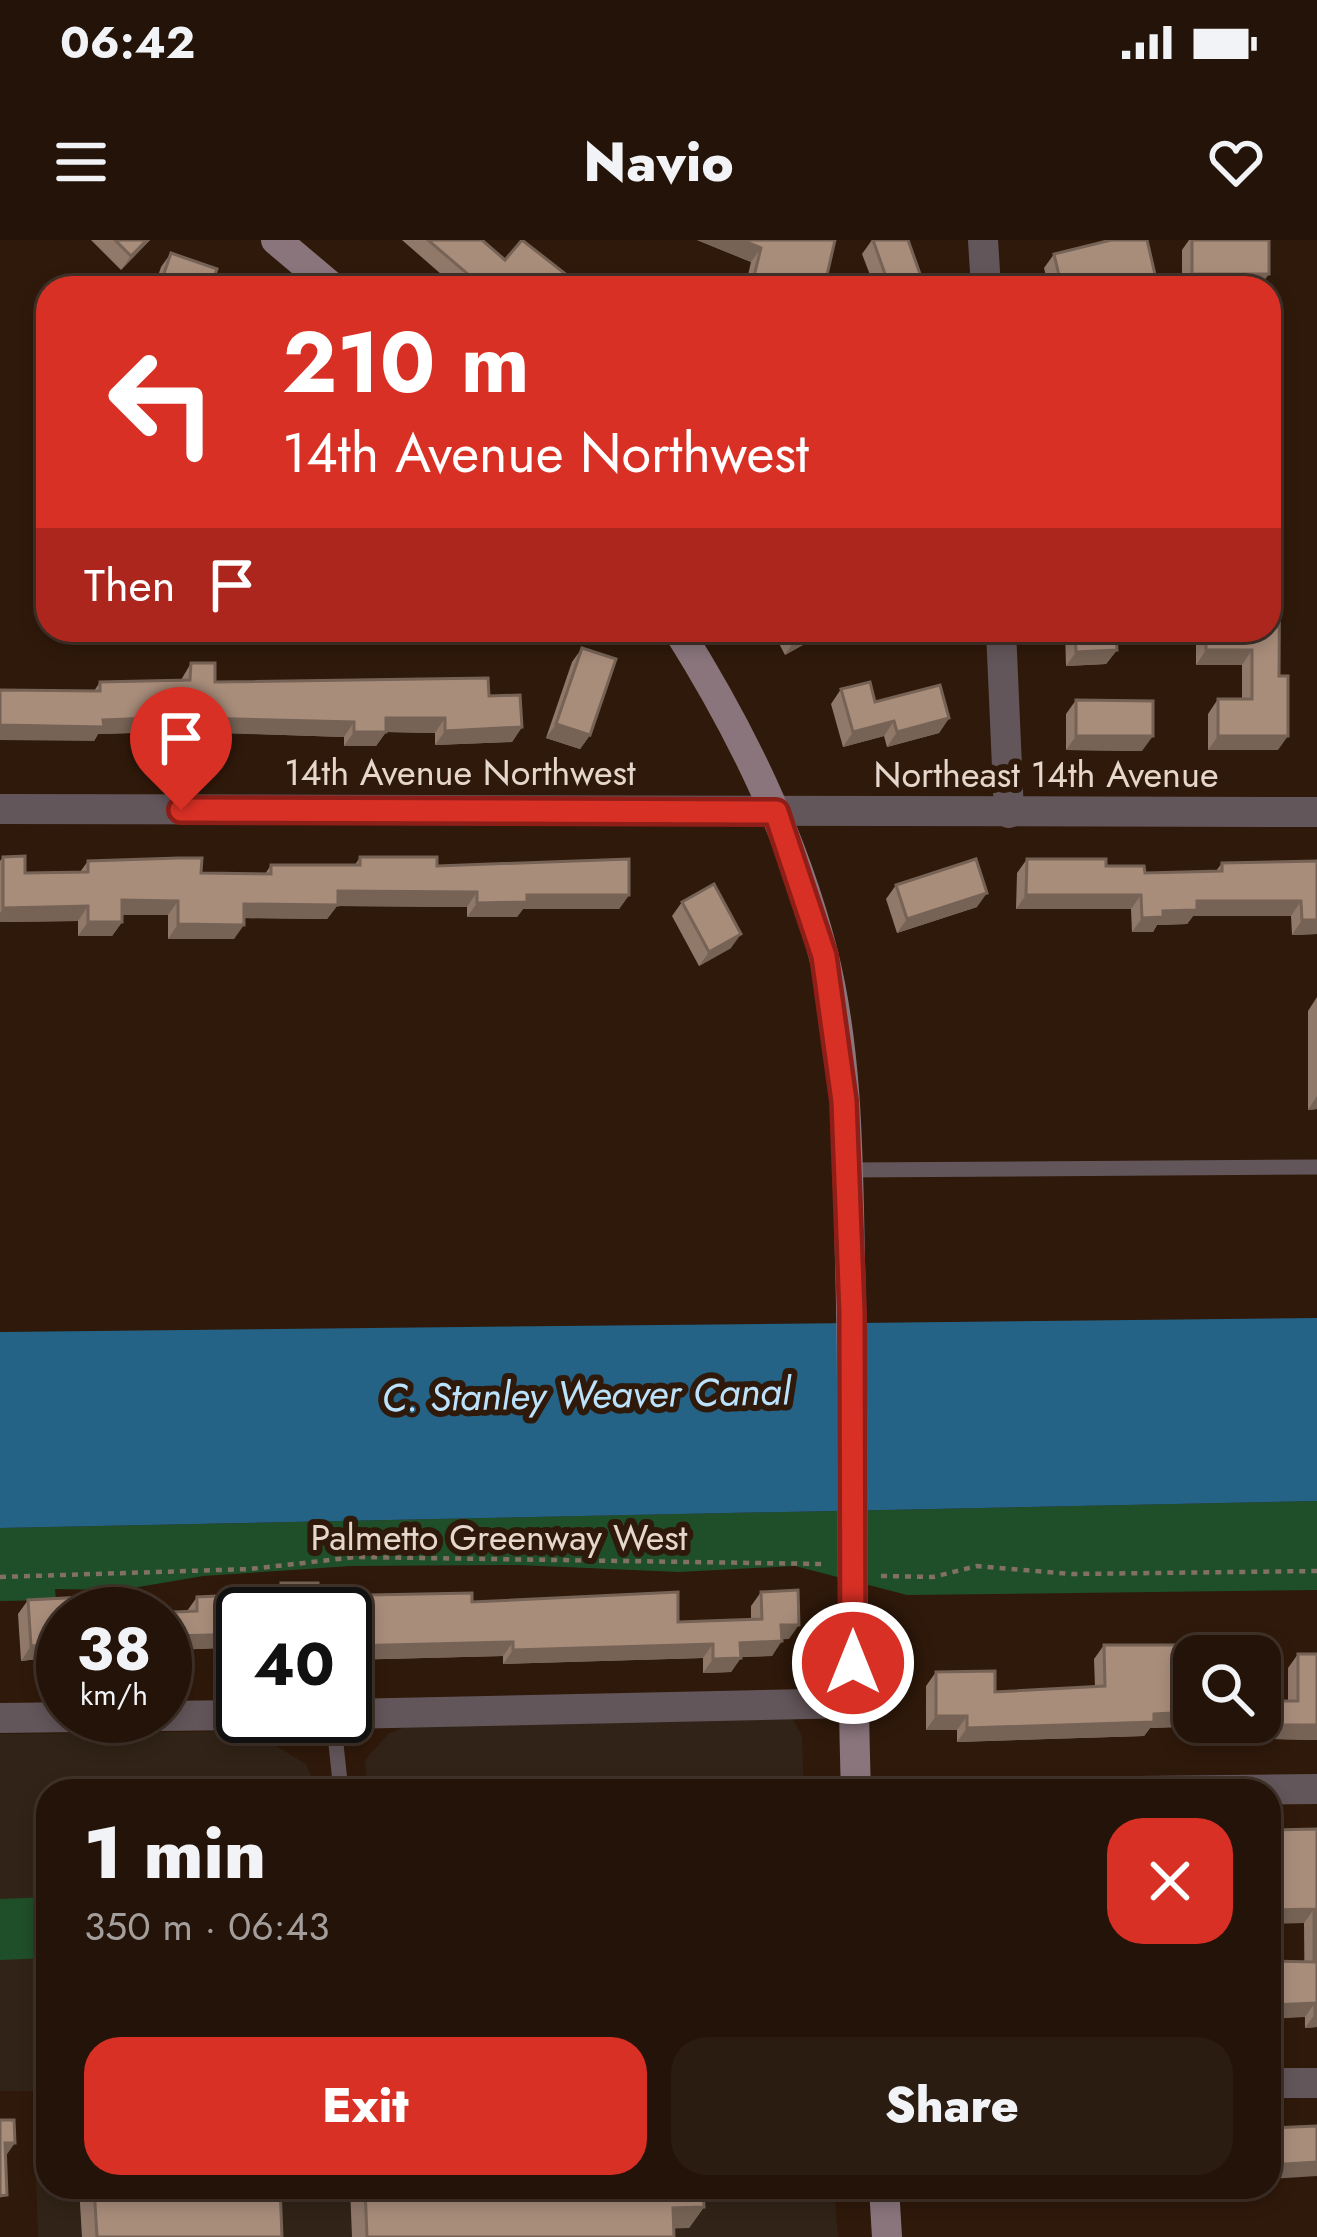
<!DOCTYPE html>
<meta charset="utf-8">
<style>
:root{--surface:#231308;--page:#2b1c12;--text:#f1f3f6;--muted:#a39e9c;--line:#403229;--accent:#d93025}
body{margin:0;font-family:Jost,sans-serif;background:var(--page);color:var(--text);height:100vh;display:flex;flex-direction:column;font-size:45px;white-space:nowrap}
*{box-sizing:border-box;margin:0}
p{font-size:39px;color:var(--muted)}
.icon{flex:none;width:66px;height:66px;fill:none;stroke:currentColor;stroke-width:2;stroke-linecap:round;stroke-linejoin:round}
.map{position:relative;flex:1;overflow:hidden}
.side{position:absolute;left:36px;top:1539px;width:1245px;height:420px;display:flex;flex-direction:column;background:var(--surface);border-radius:36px;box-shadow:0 6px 18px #0003,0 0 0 3px var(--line)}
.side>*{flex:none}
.hud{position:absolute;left:36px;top:36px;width:1245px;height:366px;border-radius:36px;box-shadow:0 6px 18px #0003,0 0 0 3px var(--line);background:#d93025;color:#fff;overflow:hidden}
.fabs{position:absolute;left:1173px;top:1395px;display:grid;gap:24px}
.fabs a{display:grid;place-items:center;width:108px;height:108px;border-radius:24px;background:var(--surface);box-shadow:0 6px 18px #0003,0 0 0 3px var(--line);font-size:60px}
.speed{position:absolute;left:36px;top:1347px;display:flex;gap:24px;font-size:60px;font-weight:700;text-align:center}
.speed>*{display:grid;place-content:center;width:156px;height:156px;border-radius:50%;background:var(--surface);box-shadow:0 6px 18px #0003,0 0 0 3px var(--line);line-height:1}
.speed small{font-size:30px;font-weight:400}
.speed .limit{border:6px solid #111;border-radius:18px;background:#fff;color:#111}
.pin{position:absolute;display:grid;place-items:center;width:102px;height:102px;color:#fff;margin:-123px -51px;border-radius:50% 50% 50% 0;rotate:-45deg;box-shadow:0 0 12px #0007}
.pin .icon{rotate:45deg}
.me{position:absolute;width:132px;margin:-66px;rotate:0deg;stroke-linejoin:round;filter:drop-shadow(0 0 9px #0008)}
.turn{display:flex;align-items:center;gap:42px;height:252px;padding:0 48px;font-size:54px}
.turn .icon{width:156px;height:156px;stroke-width:2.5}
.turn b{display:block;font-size:84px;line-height:102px}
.then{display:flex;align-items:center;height:114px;padding:0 48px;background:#0003;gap:24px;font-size:45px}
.round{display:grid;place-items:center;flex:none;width:126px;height:126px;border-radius:36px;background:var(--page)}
.summary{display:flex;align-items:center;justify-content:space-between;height:204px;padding:0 48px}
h1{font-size:72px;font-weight:800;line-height:90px}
.cta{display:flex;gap:24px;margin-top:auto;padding:24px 48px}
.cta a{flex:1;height:138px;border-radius:36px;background:var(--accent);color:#fff;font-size:48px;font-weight:800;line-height:138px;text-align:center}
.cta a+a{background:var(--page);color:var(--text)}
.status{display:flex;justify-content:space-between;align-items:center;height:84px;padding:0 60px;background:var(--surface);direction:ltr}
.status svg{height:33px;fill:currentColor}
header{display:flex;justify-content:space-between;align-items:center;height:156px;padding:0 48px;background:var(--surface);font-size:54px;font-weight:800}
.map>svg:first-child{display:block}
.education{fill:#312317}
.green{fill:#1f4f28}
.water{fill:#246386}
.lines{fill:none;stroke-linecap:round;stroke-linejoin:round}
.path{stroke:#837064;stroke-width:4.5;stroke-dasharray:6 6;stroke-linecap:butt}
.lane{stroke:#63565b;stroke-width:15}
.street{stroke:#63565b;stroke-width:30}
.secondary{stroke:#8a757d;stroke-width:30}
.wall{fill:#91796a}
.shaded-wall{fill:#766356}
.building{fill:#a98d7b;stroke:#766356;stroke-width:3}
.route-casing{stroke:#8d1f18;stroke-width:30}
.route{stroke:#d93025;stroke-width:21}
.labels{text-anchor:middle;stroke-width:12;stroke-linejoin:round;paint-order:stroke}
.street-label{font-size:36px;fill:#e6d7cd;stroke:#2f190a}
.water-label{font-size:39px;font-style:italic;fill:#bce3fd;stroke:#2f190a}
</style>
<div class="status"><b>06:42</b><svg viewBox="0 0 49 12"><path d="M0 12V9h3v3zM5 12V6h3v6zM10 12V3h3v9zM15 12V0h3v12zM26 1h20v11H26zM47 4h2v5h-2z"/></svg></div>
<header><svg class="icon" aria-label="menu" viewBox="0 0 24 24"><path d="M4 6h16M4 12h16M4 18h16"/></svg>Navio<svg class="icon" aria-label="heart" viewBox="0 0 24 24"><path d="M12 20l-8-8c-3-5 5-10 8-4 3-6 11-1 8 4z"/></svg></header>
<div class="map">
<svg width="1317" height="1997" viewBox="0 0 1317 1997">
<rect width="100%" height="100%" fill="#2f190a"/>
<g class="education">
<path d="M793 1479 802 1496 804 1551H368L365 1520 388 1494 407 1486Z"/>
<path d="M251 1491 306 1524 318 1551H48V1947H834L838 1997H38L33 1851H0V1494Z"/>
</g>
<g class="green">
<path d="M1317 1261V1350L907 1355 795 1326 679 1332 518 1325 351 1326 203 1336 121 1350 55 1349 56 1360 0 1361V1288Z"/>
<path d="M48 1657V1718L0 1720V1659Z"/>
</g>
<path class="water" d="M1317 1078V1261L0 1288V1092Z"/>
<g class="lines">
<g class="path">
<path d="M881 1336 933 1337 977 1326 1072 1334 1317 1331"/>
<path d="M0 1337 250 1329 356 1317 823 1324"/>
</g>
<g class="lane">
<path d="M847 930 1317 927"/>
<path d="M333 1476 341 1551"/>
</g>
<g class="street">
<path d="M983 0 986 48"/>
<path d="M1001 390 1009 573"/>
<path d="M0 569 1317 572"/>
<path d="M345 1474 853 1463"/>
<path d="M0 1478 243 1475"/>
<path d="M1137 1551 1317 1549"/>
<path d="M1269 1843H1317"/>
</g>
<g class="secondary">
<path d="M276 0 333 48"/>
<path d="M678 390C742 492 793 597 823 713 848 812 848 920 850 1022 855 1198 850 1375 856 1551"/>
<path d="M884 1947 887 1997"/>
</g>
</g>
<g class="wall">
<path d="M91 0H150L121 30Z"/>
<path d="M402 0H482L505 20 573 48H457Z"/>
<path d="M697 0H835L824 48H745L751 22Z"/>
<path d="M872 0 925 48H875L862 14Z"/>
<path d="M1189 0H1269L1259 48H1182V10Z"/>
<path d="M171 13 210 48H154L161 27Z"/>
<path d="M1054 14 1157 43 1153 48H1049L1044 28Z"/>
<path d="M772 390H822L817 397 785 415Z"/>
<path d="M1065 390H1116L1117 410 1106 424 1066 426Z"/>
<path d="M1196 390H1269L1278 510H1208V474L1218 459H1242V425H1196Z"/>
<path d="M582 408 590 495 580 509 546 498 572 422Z"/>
<path d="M191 423 215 442 489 456 522 487 512 502 435 505V493L386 492 376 506H344V497L199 492 189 507H167V492L98 494 94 501V451L100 442 181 440Z"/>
<path d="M841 449 875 462 949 478 939 493 887 507 884 496 843 507 831 464Z"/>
<path d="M1076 460 1142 511 1066 510V474Z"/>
<path d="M3 617 25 633 80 632 88 621 201 633 265 634 271 625H355L360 617 437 626 629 655 619 669H523L517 677H467V667L337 666 327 679 244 678 234 699H168V675H122V682L112 696H78V681L0 682V621Z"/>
<path d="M1027 619 1106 626 1145 633 1216 631 1222 623 1317 621V694L1292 695 1291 676H1193L1187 684 1157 685 1153 692H1132L1131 669H1016L1017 633Z"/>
<path d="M896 645 977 667 897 693 886 659Z"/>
<path d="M682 662 731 708 699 726 672 676Z"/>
<path d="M1317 757V869L1308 870V771Z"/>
<path d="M281 1343 318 1356 472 1362 678 1382 751 1379V1366L761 1352 789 1399H782L772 1416 741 1417 731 1432 703 1433V1418L503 1424V1416L345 1420V1374H243V1407L174 1410 167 1421 187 1371 197 1357 273 1353Z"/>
<path d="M28 1360 63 1374V1416L21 1421 18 1374Z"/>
<path d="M1104 1405 1205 1486 1150 1488 1144 1496 957 1502V1490H926V1446L936 1432 995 1452 1095 1447 1094 1419Z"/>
<path d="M1298 1414 1317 1500 1272 1499V1475L1282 1461H1288V1428Z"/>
<path d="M1317 1589V1787L1305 1788 1304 1683Z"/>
<path d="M79 1947H280L282 1997H82Z"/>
<path d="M350 1947H703L704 1967 689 1988H674V1997H352Z"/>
</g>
<g class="shaded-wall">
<path d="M147 0H150L121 30 131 16Z"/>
<path d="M697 0H742L761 8 751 22Z"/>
<path d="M1192 34H1269L1259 48H1183Z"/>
<path d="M754 36 802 48H746Z"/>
<path d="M1269 188H1280L1269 202Z"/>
<path d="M814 390H822L817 397 785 415 795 400Z"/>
<path d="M1117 410 1106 424 1066 426 1076 412Z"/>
<path d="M1206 410H1252L1242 425H1196Z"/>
<path d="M177 477 167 492 98 494 94 501 0 500V485Z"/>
<path d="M199 478 354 482 344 497 189 492Z"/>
<path d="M386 478H445L435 493 386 492 376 506H344L354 492Z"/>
<path d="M949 478 939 493 887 507 897 492Z"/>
<path d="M894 481 884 496 843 507 853 492Z"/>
<path d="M556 484 590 495 580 509 546 498Z"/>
<path d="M522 487 512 502 435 505 445 491Z"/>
<path d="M177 492 199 493 189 507H167Z"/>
<path d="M1076 496H1153L1142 511 1066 510Z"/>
<path d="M1218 496H1288L1278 510H1208Z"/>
<path d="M338 651 477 652 467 667 337 666 327 679 234 678 244 664Z"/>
<path d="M987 653 977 667 897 693 907 679Z"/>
<path d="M527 655H629L619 669H523L517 677H467L477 663Z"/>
<path d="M1026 655H1141L1131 669H1016Z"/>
<path d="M122 660 178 661 168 675H112Z"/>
<path d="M1197 661H1301L1291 676H1193L1187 684 1157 685 1153 692H1132L1142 678Z"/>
<path d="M88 666 78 681 0 682V673L3 668Z"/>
<path d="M1302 680H1317V694L1292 695Z"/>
<path d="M88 682H122L112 696H78Z"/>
<path d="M178 684 244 685 234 699H168Z"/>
<path d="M741 694 731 708 699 726 709 712Z"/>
<path d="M1317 856V869L1308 870Z"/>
<path d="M781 1385H799L789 1399 771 1400Z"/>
<path d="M243 1394V1407L174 1410 165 1421V1407L176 1396Z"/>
<path d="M782 1401 772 1416 730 1417 740 1403Z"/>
<path d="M513 1402 503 1416 345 1420 346 1406Z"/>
<path d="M63 1403V1416L21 1421 31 1406Z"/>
<path d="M713 1404 703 1418 503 1424 513 1410Z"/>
<path d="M741 1418 731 1432 703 1433 713 1419Z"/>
<path d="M1194 1472V1482H1208L1205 1486 1150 1488 1144 1496 957 1502 967 1488Z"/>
<path d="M936 1476H967L957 1490H926Z"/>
<path d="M1282 1485H1317V1500L1272 1499Z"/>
<path d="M1314 1669 1304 1683 1269 1684V1670Z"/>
<path d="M1315 1763 1305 1777 1269 1779V1765Z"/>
<path d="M1317 1773V1787L1305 1788 1315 1774Z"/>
<path d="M5 1903H15L5 1917Z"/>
<path d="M1317 1922V1936L1269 1939V1925Z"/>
<path d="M980 1947H1030L1023 1956 973 1957Z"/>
<path d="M1070 1947H1154L1150 1952H1067Z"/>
<path d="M704 1967 689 1988 658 1989 673 1968Z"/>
</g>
<g class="building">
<path d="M115 0H147L131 16Z"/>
<path d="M428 0H482L505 20 522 0 577 43 573 48H484Z"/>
<path d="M742 0H835L824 48H802L754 36 761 8Z"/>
<path d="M873 0H908L925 48H890Z"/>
<path d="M1111 0H1147L1157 43 1135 48H1062L1054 14Z"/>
<rect x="1192" y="0" width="77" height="34"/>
<path d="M171 13 217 29 210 48H159Z"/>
<path d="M1269 82H1274L1273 165H1279L1280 188H1269Z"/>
<path d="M1269 271V275H1280L1279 436H1288V496H1218V459H1252V410H1206V390H1269Z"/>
<path d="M790 390H814L795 400Z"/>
<path d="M1075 390H1116L1117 410 1076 412Z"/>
<path d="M582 408 616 419 590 495 556 484Z"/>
<path d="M191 423H215V442L488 438 489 456 520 455 522 487 445 491V478H386V492H354V482L199 478V493L177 492V477L103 480 104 487 0 485V450L100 451V442L190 440Z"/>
<path d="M870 442 875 462 940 445 949 478 897 492 894 481 853 492 841 449Z"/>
<path d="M1076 460 1153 461V496H1076Z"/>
<path d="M25 616V633L88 632V621L179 618H202L201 633 271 634V625H360V617H437V626L629 619V655H527V662L477 663V652L338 651V665L244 664V685L178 684V661L122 660V682H88V666L3 668V617Z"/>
<path d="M976 619 987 653 907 679 896 645Z"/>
<path d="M1027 619H1106V626H1144L1145 633 1222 631V623L1317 621V680H1302L1301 661H1197V670L1163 671V677L1142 678 1141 655H1026Z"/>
<path d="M714 644 741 694 709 712 682 662Z"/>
<path d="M281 1343H318V1356L472 1353V1362L678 1352V1382L762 1379 761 1352 798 1350 799 1385H781L782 1401 740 1403 741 1418 713 1419V1404L513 1410V1402L346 1406 345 1374H243V1394L176 1396 177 1407H165V1374H126L197 1371V1357L281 1353Z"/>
<path d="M122 1355 123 1374H63V1403L31 1406 28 1360Z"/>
<path d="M1104 1405H1213V1416H1194V1472L1154 1474V1482L967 1488V1476H936V1432L995 1431V1452L1105 1446Z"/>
<path d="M1298 1414H1317V1485H1282V1461H1298Z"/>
<path d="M1317 1589V1773L1315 1774V1763L1269 1765V1721L1314 1722V1669L1269 1670V1590Z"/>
<path d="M0 1880H14L15 1903H5L7 1955 0 1956Z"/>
<path d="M1317 1886V1922L1269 1925V1888Z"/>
<path d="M94 1947H280L282 1997H97Z"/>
<path d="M365 1947H703L704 1967 673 1968 674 1997H367Z"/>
</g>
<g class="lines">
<g class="route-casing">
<path id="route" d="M181 570 776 572 824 716 844 861 852 1073 853 1423"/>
</g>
<use href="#route" class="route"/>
</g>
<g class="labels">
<g class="street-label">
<text x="460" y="545">14th Avenue Northwest</text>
<text x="1046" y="547">Northeast 14th Avenue</text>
<text x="499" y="1310">Palmetto Greenway West</text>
</g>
<g class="water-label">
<text transform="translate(586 1154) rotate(-1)" y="14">C. Stanley Weaver Canal</text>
</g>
</g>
</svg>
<div class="fabs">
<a><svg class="icon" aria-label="search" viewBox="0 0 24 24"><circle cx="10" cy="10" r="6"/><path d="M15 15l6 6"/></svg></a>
</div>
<div class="speed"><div>38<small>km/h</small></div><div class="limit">40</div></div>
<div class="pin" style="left:181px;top:570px;background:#d93025"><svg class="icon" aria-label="arrive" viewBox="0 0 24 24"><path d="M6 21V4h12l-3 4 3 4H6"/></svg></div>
<svg class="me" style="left:853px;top:1423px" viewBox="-20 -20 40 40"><circle r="17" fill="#d93025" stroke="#fff" stroke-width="3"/><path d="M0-11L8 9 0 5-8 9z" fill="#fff"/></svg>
<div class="hud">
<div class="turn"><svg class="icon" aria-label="left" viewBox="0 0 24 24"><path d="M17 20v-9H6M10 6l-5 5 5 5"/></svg><div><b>210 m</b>14th Avenue Northwest</div></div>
<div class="then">Then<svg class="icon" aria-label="arrive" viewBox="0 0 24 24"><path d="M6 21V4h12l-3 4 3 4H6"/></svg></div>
</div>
<section class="side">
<div class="summary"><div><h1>1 min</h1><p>350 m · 06:43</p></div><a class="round" style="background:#d93025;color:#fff"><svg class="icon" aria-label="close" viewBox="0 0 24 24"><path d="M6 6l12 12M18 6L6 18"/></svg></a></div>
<div class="cta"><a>Exit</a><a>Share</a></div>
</section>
</div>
